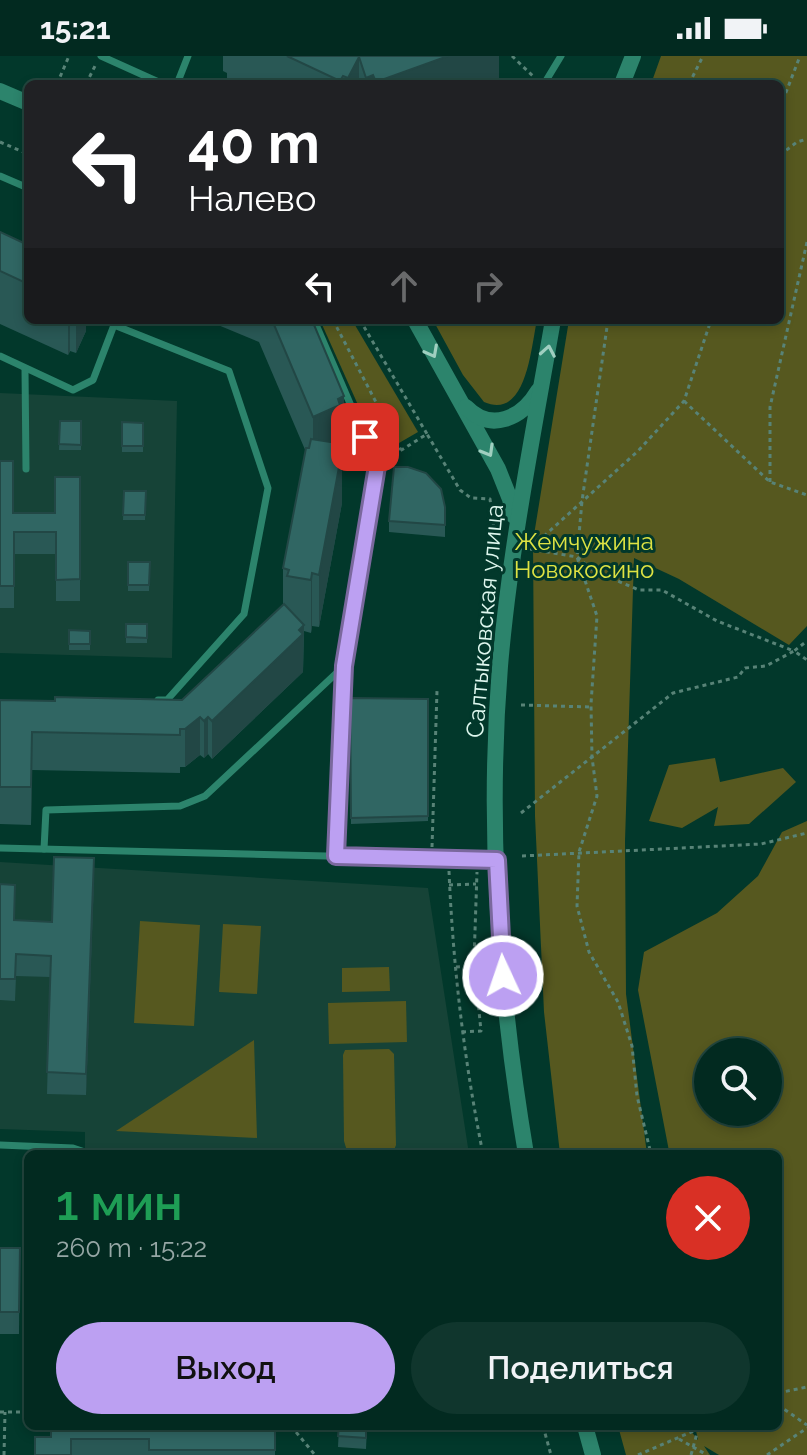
<!DOCTYPE html>
<html lang="ru">
<meta charset="utf-8">
<style>
:root{--surface:#022a20;--page:#10362d;--text:#f1f3f6;--muted:#96a7a5;--line:#23463e;--accent:#bca0f2}
body{margin:0;font-family:Raleway,sans-serif;background:var(--page);color:var(--text);height:100vh;display:flex;flex-direction:column;font-size:30px;white-space:nowrap}
*{box-sizing:border-box;margin:0}
p{font-size:26px;color:var(--muted)}
.icon{flex:none;width:44px;height:44px;fill:none;stroke:currentColor;stroke-width:2;stroke-linecap:round;stroke-linejoin:round}
.map{position:relative;flex:1;overflow:hidden}
.drawer{position:absolute;left:24px;top:1094px;width:758px;height:280px;display:flex;flex-direction:column;background:var(--surface);border-radius:12px;box-shadow:0 4px 12px #0003,0 0 0 2px var(--line)}
.drawer>*{flex:none}
.banner{position:absolute;left:24px;top:24px;width:760px;height:244px;border-radius:12px;box-shadow:0 4px 12px #0003,0 0 0 2px var(--line);background:#202124;color:#fff;overflow:hidden}
.tools{position:absolute;left:694px;top:982px;display:grid;gap:16px}
.tools a{display:grid;place-items:center;width:88px;height:88px;border-radius:50%;background:var(--surface);box-shadow:0 4px 12px #0003,0 0 0 2px var(--line);font-size:40px}
.pin{position:absolute;display:grid;place-items:center;width:68px;height:68px;color:#fff;margin:-34px;border-radius:16px;box-shadow:0 4px 12px #0006}
.me{position:absolute;width:88px;margin:-44px;rotate:357deg;stroke-linejoin:round;filter:drop-shadow(0 0 6px #0008)}
.turn{display:flex;align-items:center;gap:28px;height:168px;padding:0 32px;font-size:36px}
.turn .icon{width:104px;height:104px;stroke-width:2.5}
.turn b{display:block;font-size:56px;line-height:68px}
.lanes{display:flex;align-items:center;height:76px;padding:0 32px;background:#0003;justify-content:center;gap:40px;direction:ltr}
.lanes .off{opacity:.35}
.round{display:grid;place-items:center;flex:none;width:84px;height:84px;border-radius:42px;background:var(--page)}
.summary{display:flex;align-items:center;justify-content:space-between;height:136px;padding:0 32px}
h1{font-size:48px;font-weight:600;line-height:60px;color:#1e9e55}
.action{display:flex;gap:16px;margin-top:auto;padding:16px 32px}
.action a{flex:1;height:92px;border-radius:48px;background:var(--accent);color:#111;font-size:32px;font-weight:600;line-height:92px;text-align:center}
.action a+a{background:var(--page);color:var(--text)}
.status{display:flex;justify-content:space-between;align-items:center;height:56px;padding:0 40px;background:var(--surface);direction:ltr}
.status svg{height:22px;fill:currentColor}
.map>svg:first-child{display:block}
.built{fill:#164337}
.green{fill:#56581f;fill-rule:evenodd}
.lines{fill:none;stroke-linecap:round;stroke-linejoin:round}
.path{stroke:#588377;stroke-width:3;stroke-dasharray:4 4;stroke-linecap:butt}
.service{stroke:#2c846c;stroke-width:7}
.tertiary{stroke:#2c846c;stroke-width:16}
.wall{fill:#295855}
.shaded-wall{fill:#224745}
.building{fill:#306663;stroke:#224745;stroke-width:2}
.oneway{stroke:#a0cfc0}
.route-casing{stroke:#7a689d;stroke-width:20}
.route{stroke:#bca0f2;stroke-width:14}
.labels{text-anchor:middle;stroke-width:6;stroke-linejoin:round;paint-order:stroke}
.park-label{font-size:24px;fill:#dee343;stroke:#02382b}
.street-label{font-size:24px;fill:#def7ee;stroke:#02382b}
</style>
<div class="status"><b>15:21</b><svg viewBox="0 0 49 12"><path d="M0 12V9h3v3zM5 12V6h3v6zM10 12V3h3v9zM15 12V0h3v12zM26 1h20v11H26zM47 4h2v5h-2z"/></svg></div>
<div class="map">
<svg width="807" height="1399" viewBox="0 0 807 1399">
<rect width="100%" height="100%" fill="#02382b"/>
<g class="built">
<path d="M0 337 177 345 172 602 0 597Z"/>
<path d="M0 806 428 832 469 1098H85V1076L0 1073Z"/>
</g>
<g class="green">
<path d="M661 0H807V570L789 589 679 523 634 502 625 785 626 938 647 1098H560L544 956 535 760 533 485 569 264H780V28H651Z"/>
<path d="M320 264H352L418 376 380 398Z"/>
<path d="M433 264H537C531 290 527 365 484 346L463 319Z"/>
<path d="M715 702 720 726 783 712 796 726 749 768 714 770 718 751 682 772 649 765 669 709Z"/>
<path d="M807 765V1399H719L704 1390 710 1399H626L618 1370H687L698 1384 695 1370H778V1208L782 1197 778 1192V1098H673L669 1095 638 934 644 896 717 857 758 820 782 776ZM708 996H768V1056H708Z"/>
<path d="M140 865 200 869 194 970 134 967Z"/>
<path d="M223 868 261 870 257 938 219 936Z"/>
<path d="M389 911 390 935 342 936V912Z"/>
<path d="M406 945 407 986 329 988 328 947Z"/>
<path d="M254 984 257 1082 116 1075Z"/>
<path d="M389 993 394 998 396 1089 394 1094 347 1095 344 1085 343 999 345 994Z"/>
</g>
<g class="lines">
<g class="path">
<path d="M512 0 535 22"/>
<path d="M57 28 69 0"/>
<path d="M86 28 95 10"/>
<path d="M689 28 703 0"/>
<path d="M780 52 800 0"/>
<path d="M0 86 28 98"/>
<path d="M780 99 797 86 807 83"/>
<path d="M333 264 401 394"/>
<path d="M360 264 427 378"/>
<path d="M608 264 582 445 577 501 597 560 591 648 592 701 597 740 579 796 577 850 589 896 618 946 632 990 637 1040 651 1098"/>
<path d="M684 345 770 426 807 439"/>
<path d="M387 403 427 378 460 434 471 442 490 443 496 489"/>
<path d="M770 426V351L807 186"/>
<path d="M532 491 638 395 684 345 711 264"/>
<path d="M530 493 577 501 594 515 639 534H662L717 565 794 595 807 585"/>
<path d="M521 649 590 651"/>
<path d="M521 757 673 637 738 621 745 612 766 610 794 595 807 604"/>
<path d="M432 791 437 635"/>
<path d="M522 800 761 788 807 777"/>
<path d="M449 815C453 910 464 1004 483 1098"/>
<path d="M449 829 476 828"/>
<path d="M456 911 474 910"/>
<path d="M462 976 481 975 474 905 477 816"/>
<path d="M778 1337 807 1331"/>
<path d="M778 1349 807 1369"/>
<path d="M0 1356H28"/>
<path d="M291 1370 315 1399"/>
<path d="M543 1370 551 1399"/>
<path d="M679 1383 707 1399"/>
<path d="M4 1399 5 1356"/>
<path d="M638 1399 705 1370"/>
<path d="M691 1399 699 1370"/>
<path d="M767 1399 807 1372"/>
</g>
<g class="service">
<path d="M101 0 163 28"/>
<path d="M177 28 188 0"/>
<path d="M544 28 561 0"/>
<path d="M0 120 28 132"/>
<path d="M111 264 114 269 229 315 268 432 244 558 167 644H158"/>
<path d="M0 300 73 334 93 324 114 269"/>
<path d="M25 313 26 413"/>
<path d="M0 792 494 804"/>
<path d="M44 793 46 754 180 750 205 740 344 610 377 410 314 264"/>
<path d="M336 800 344 610"/>
<path d="M0 1089 73 1092 85 1096 251 1098"/>
</g>
<g class="tertiary">
<path d="M622 28 633 0"/>
<path d="M0 35 28 47"/>
<path d="M415 264 498 413 510 443 514 460"/>
<path d="M466 351C491 377 522 362 538 335"/>
<path d="M526 1098C499 938 487 772 500 610 510 493 533 379 553 264"/>
<path d="M585 1370 593 1399"/>
</g>
</g>
<g class="wall">
<path d="M223 0H499L498 28H235L227 24V17L223 15Z"/>
<path d="M0 176 28 189V264H86V275L76 297 70 295 68 299 0 268Z"/>
<path d="M206 264H312L344 393 340 394 342 447 319 571 312 570 311 577 304 575 303 616 212 703 208 698 204 702 200 699 185 711H180V717L32 714 31 769 0 768V644L55 645 182 644 283 549V512L306 396 259 286Z"/>
<path d="M60 365H81V394H59Z"/>
<path d="M122 366 143 367V396H122Z"/>
<path d="M0 405 13 457H55L80 421V545H56V498H14V552H0Z"/>
<path d="M124 435H146L145 464H123Z"/>
<path d="M445 451V481L389 476V465Z"/>
<path d="M128 506H150L149 535H128Z"/>
<rect x="126" y="568" width="21" height="19"/>
<path d="M69 574 90 575V594H69Z"/>
<path d="M350 642 428 643V765L351 768Z"/>
<path d="M94 823 86 1039 47 1038 50 921 16 920 15 945 0 944V828L15 864 52 866Z"/>
<path d="M0 1192H20L19 1278H0Z"/>
<path d="M275 1370V1399H35L51 1381Z"/>
<path d="M339 1370H367L366 1393 338 1391Z"/>
</g>
<g class="shaded-wall">
<path d="M448 0H499V28H376V26Z"/>
<path d="M359 1V28H348V22Z"/>
<path d="M373 19V28H366V22Z"/>
<path d="M68 264H70V295L68 299Z"/>
<path d="M76 264H86V275L76 297Z"/>
<path d="M344 340V393L340 394 342 395V447L319 571V519L313 413V361L338 343Z"/>
<path d="M312 517V570L311 577V524Z"/>
<path d="M304 569 303 616 212 703V665Z"/>
<path d="M200 661V699L185 711V673Z"/>
<path d="M208 661V698L204 702V665Z"/>
<path d="M32 676V714L31 769V731Z"/>
<path d="M94 802V823L86 1039V1018Z"/>
</g>
<g class="building">
<path d="M287 0H448L376 26 373 19 366 22 359 1 348 22 343 20 340 25Z"/>
<path d="M0 176 28 189V228L0 215Z"/>
<path d="M272 264H312L344 340 338 343 340 349 313 361Z"/>
<path d="M60 365H81V389L59 388Z"/>
<path d="M122 366 143 367V390H122Z"/>
<path d="M311 383 337 387 335 394 342 395 319 519 312 517 311 524 287 520 289 514 283 512 306 392H309Z"/>
<path d="M0 405H13V457H55V421H80V523L56 524V476H14V530H0Z"/>
<path d="M394 411H408L426 417 441 433 445 451V469L389 465Z"/>
<path d="M124 435H146L145 459H123Z"/>
<path d="M128 506H150L149 529H128Z"/>
<path d="M284 548 304 569 299 574 303 578 212 665 208 661 204 665 200 661 185 673H180V679L32 676 31 731H0V644L55 645V641L182 644Z"/>
<path d="M126 568H147V582L126 581Z"/>
<path d="M69 574 90 575V588H69Z"/>
<path d="M350 642 428 643V760L351 762Z"/>
<path d="M54 801 94 802 86 1018 47 1016 51 900 16 898 15 923H0V828L15 829 14 864 52 866Z"/>
<path d="M0 1192H20L19 1256H0Z"/>
<path d="M51 1370H275V1394H149V1383H71V1399H35V1381H51Z"/>
<path d="M339 1370H366V1382L338 1380Z"/>
</g>
<defs><path id="oneway-chevron" d="M-2-3.5L2.5 0L-2 3.5" fill="none" stroke-width="1.6" stroke-linecap="round" stroke-linejoin="round" transform="scale(2)"/></defs>
<g class="oneway">
<use href="#oneway-chevron" transform="translate(548 295) rotate(-80)"/>
<use href="#oneway-chevron" transform="translate(432 296) rotate(62)"/>
<use href="#oneway-chevron" transform="translate(488 395) rotate(60)"/>
</g>
<g class="lines">
<g class="route-casing">
<path id="route" d="M365 381 377 410 344 610 336 800 497 804 503 920"/>
</g>
<use href="#route" class="route"/>
</g>
<g class="labels">
<g class="park-label">
<text x="584" y="494">Жемчужина<tspan x="584" dy="28">Новокосино</tspan></text>
</g>
<g class="street-label">
<text transform="translate(485 565) rotate(-85)" y="8">Салтыковская улица</text>
</g>
</g>
</svg>
<div class="tools">
<a><svg class="icon" aria-label="search" viewBox="0 0 24 24"><circle cx="10" cy="10" r="6"/><path d="M15 15l6 6"/></svg></a>
</div>
<div class="pin" style="left:365px;top:381px;background:#d93025"><svg class="icon" aria-label="arrive" viewBox="0 0 24 24"><path d="M6 21V4h12l-3 4 3 4H6"/></svg></div>
<svg class="me" style="left:503px;top:920px" viewBox="-20 -20 40 40"><circle r="17" fill="#bca0f2" stroke="#fff" stroke-width="3"/><path d="M0-11L8 9 0 5-8 9z" fill="#fff"/></svg>
<div class="banner">
<div class="turn"><svg class="icon" aria-label="left" viewBox="0 0 24 24"><path d="M17 20v-9H6M10 6l-5 5 5 5"/></svg><div><b>40 m</b>Налево</div></div>
<div class="lanes"><svg class="icon" aria-label="left" viewBox="0 0 24 24"><path d="M17 20v-9H6M10 6l-5 5 5 5"/></svg><svg class="icon off" aria-label="ahead" viewBox="0 0 24 24"><path d="M12 20V5M6 11l6-6 6 6"/></svg><svg class="icon off" aria-label="right" viewBox="0 0 24 24"><path d="M7 20v-9h11M14 6l5 5-5 5"/></svg></div>
</div>
<section class="drawer">
<div class="summary"><div><h1>1 мин</h1><p>260 m · 15:22</p></div><a class="round" style="background:#d93025;color:#fff"><svg class="icon" aria-label="close" viewBox="0 0 24 24"><path d="M6 6l12 12M18 6L6 18"/></svg></a></div>
<div class="action"><a>Выход</a><a>Поделиться</a></div>
</section>
</div>
